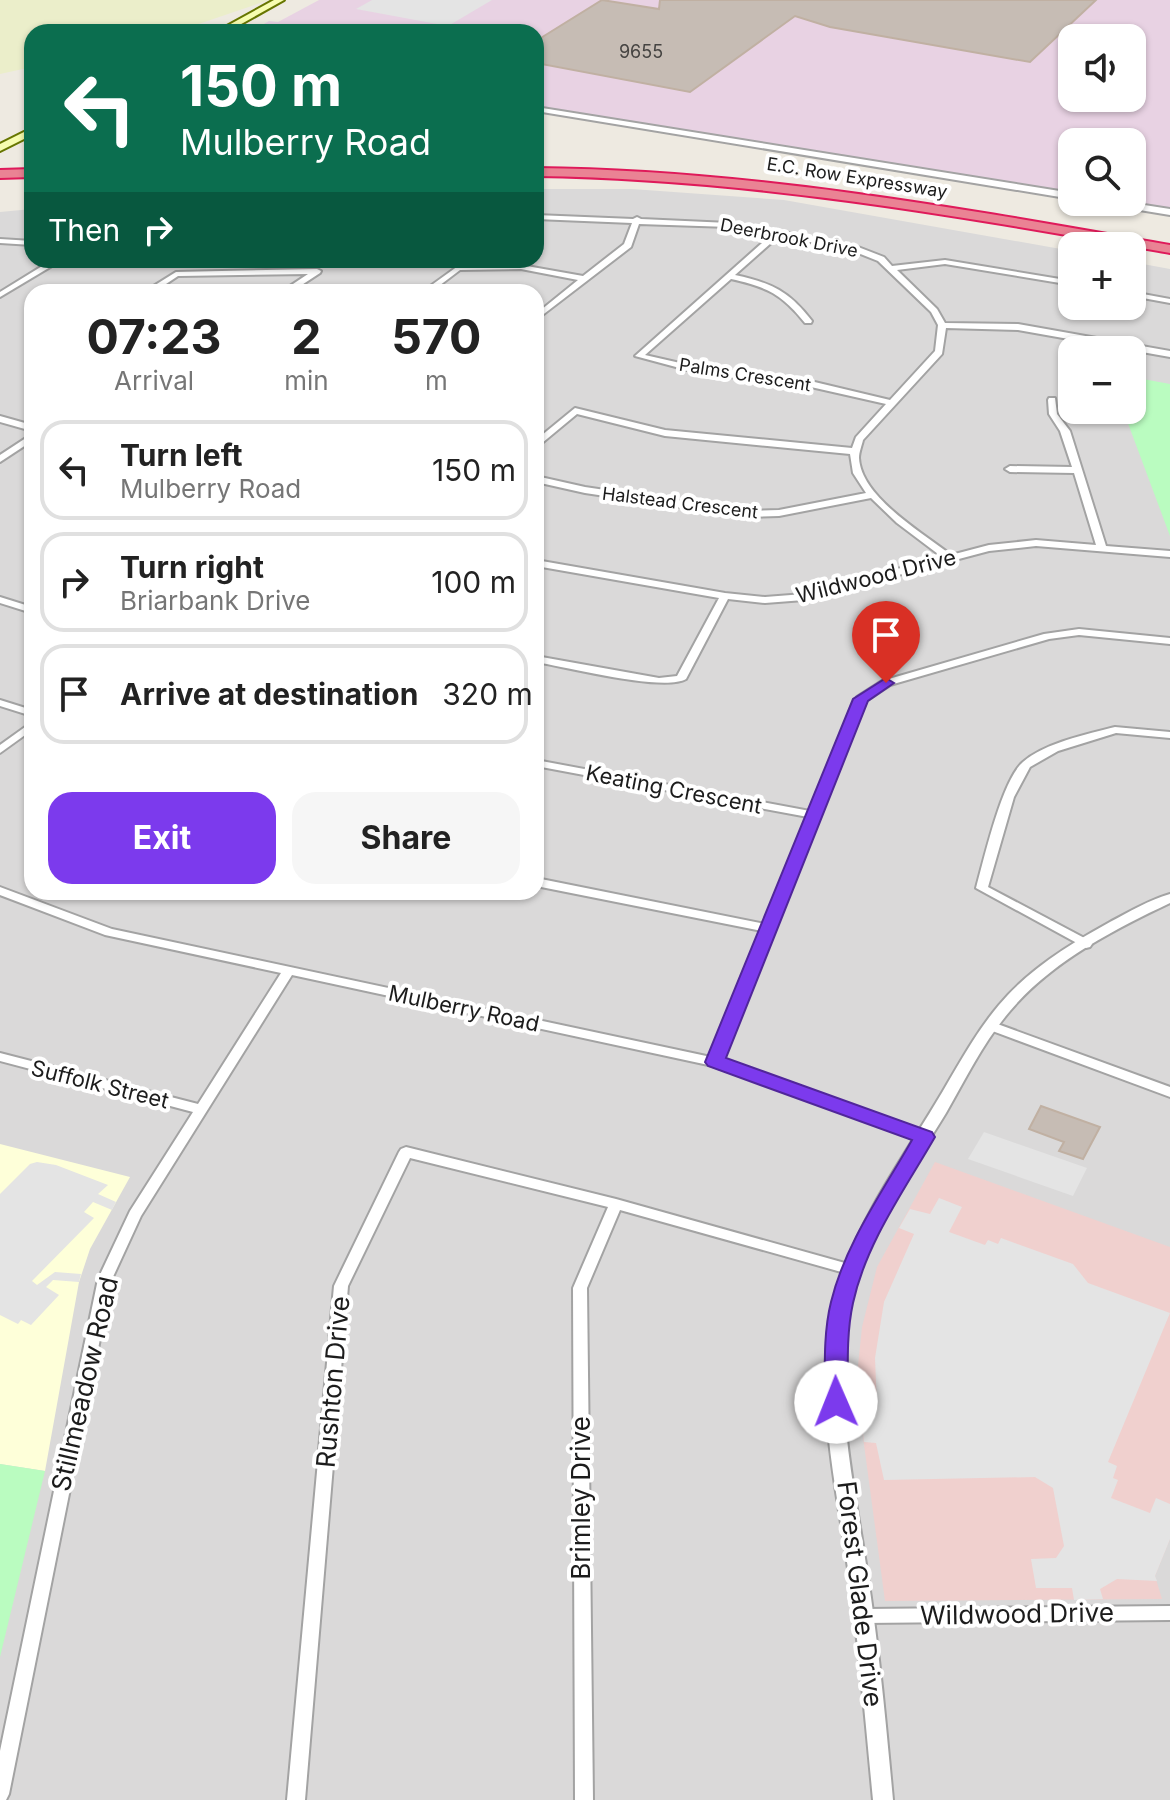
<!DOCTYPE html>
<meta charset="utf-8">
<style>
:root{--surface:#fff;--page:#f6f6f6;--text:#222;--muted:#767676;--line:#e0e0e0;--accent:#7c3aed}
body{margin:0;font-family:Inter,sans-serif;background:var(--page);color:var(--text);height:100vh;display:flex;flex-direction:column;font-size:30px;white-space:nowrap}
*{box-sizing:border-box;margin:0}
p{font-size:26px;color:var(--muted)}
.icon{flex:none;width:44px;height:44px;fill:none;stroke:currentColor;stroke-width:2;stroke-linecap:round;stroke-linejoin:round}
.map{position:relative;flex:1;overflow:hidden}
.sheet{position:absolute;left:24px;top:284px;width:520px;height:616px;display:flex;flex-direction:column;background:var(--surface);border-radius:24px;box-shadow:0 2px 6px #0004}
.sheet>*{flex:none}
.guide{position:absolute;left:24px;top:24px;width:520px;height:244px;border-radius:24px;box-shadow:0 2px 6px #0004;background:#0b6e4f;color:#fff;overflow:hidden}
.fabs{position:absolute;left:1058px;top:24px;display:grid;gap:16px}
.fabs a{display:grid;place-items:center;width:88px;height:88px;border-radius:16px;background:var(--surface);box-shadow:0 2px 6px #0004;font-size:40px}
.pin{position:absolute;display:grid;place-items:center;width:68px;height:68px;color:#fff;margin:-82px -34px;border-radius:50% 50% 50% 0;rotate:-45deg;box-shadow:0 0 8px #0007}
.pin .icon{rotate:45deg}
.me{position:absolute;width:88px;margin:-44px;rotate:359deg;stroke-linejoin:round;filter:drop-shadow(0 0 6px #0008)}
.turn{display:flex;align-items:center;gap:28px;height:168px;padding:0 24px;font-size:36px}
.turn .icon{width:104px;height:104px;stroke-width:2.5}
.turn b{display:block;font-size:56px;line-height:68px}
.then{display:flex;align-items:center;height:76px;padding:0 24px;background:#0003;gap:16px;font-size:30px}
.eta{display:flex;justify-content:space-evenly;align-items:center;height:136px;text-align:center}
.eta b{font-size:48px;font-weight:700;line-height:56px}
.primary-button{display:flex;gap:16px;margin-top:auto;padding:16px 24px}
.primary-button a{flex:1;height:92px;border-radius:24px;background:var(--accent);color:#fff;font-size:32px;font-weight:700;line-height:92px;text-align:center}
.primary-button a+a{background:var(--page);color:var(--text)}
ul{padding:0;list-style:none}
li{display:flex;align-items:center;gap:24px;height:100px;margin:0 16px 12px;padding:0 8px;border:4px solid var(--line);border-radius:24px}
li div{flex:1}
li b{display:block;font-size:30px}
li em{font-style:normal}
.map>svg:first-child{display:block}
.residential{fill:#dad9d9;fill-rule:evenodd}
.commercial{fill:#f0d0ce}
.industrial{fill:#e8d2e3;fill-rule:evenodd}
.education{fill:#feffd9}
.farmland{fill:#ebeeca}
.park{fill:#bafcc0}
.parking{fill:#e4e4e4}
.building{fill:#c6bcb4;stroke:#c0b0a2;stroke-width:2}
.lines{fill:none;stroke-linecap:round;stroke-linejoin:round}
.minor-casing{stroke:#a3a3a3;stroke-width:4}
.tertiary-casing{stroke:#a3a3a3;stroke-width:4}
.secondary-casing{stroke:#677600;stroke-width:4}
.motorway-casing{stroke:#df1a5a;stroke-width:4}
.minor{fill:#fff;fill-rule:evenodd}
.tertiary{fill:#fff;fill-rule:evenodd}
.secondary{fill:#f7fdb0;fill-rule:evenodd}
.motorway{fill:#ea8394;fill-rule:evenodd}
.route{fill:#7c3aed;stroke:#51269a;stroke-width:2}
.labels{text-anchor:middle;stroke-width:8;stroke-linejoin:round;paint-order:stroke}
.number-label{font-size:18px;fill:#464442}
.far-street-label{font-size:18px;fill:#1c1c1c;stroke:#fff}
.street-label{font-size:22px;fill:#1c1c1c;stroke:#fff}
.near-street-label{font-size:26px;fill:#1c1c1c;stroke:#fff}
</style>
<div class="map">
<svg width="1170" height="1800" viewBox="0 0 1170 1800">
<rect width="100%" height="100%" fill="#eeeae1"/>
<path class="residential" d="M536 189H632L784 200 1072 251V306H1132V262L1170 269V1800H0V212L32 209V260H536ZM32 292H536V892H32ZM1072 350H1132V410H1072Z"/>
<path class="commercial" d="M935 1162 1170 1247V1539L1155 1576 1162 1599 885 1601 856 1385 862 1327 877 1267Z"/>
<path class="industrial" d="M319 0H1170V210L1118 202H1132V142H1072V195L536 108V32H250L269 21 278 22ZM1072 38H1132V98H1072Z"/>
<path class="education" d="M0 1144 130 1177 90 1249 79 1282 45 1471 0 1464Z"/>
<path class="farmland" d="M0 0H269L175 32H32V67L0 74Z"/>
<g class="park">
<path d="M1132 377 1170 384V536L1123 410H1132Z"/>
<path d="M0 1464 45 1471 0 1657Z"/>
</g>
<g class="parking">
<path d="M372 0H492L448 26 356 9Z"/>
<path d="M984 1132 1087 1168 1073 1196 968 1159Z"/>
<path d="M37 1162 56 1165 108 1185 98 1194 116 1202 112 1210 93 1202 84 1212 94 1218 32 1281 37 1285 55 1272 81 1274 79 1282 53 1280 46 1287 59 1295 31 1325 21 1320 18 1324 0 1315V1194L30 1164Z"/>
<path d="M939 1198 962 1207 949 1232 985 1245 988 1240 998 1244 1001 1238 1073 1264 1088 1283 1170 1313 1108 1462 1117 1466 1113 1478 1118 1480 1111 1498 1150 1513 1156 1498 1170 1504V1539L1155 1576 1157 1581 1117 1579 1100 1589 1103 1599 1074 1600 1072 1588H1036L1031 1559 1056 1558 1064 1546 1053 1488 1035 1477 884 1480 876 1443 864 1442 860 1408 877 1405 875 1358 884 1302 914 1234 899 1228 910 1209 930 1214Z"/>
</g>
<g class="building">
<path d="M602 0 659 9 660 0H1096L1030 62 830 27 795 16 690 92 536 63V41Z"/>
<path d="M1041 1106 1100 1127 1083 1159 1059 1151 1064 1142 1029 1129Z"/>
</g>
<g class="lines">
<g class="minor-casing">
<g id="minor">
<path d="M536 215 633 219 637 217 641 219 729 223 778 231 853 245 884 257 892 266 945 260 1072 281V285L945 264 897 270 937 309 945 323 1018 324 1170 351V357L1018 330 946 328 942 354 863 440C862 445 859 452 859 458 861 497 923 533 951 555L989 545 1036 540 1096 545 1074 473 1010 472 1005 469 1010 466 1072 467 1060 431 1049 414 1048 400 1049 398H1055L1057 414 1070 431 1106 546 1170 551V557L1036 546 989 551 804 600 765 603 728 599 686 679C664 692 566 667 536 662V656L659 678 677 676 719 598 536 566V560L725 593 765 597 804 594 942 557 897 523 871 498 779 516 746 517 585 493 536 482V476L585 487 746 511 779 510 866 493 853 473 850 454 665 436 577 414 536 448V440L575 408 665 430 852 448 856 437 886 404 802 385 702 374 635 356 771 235 729 227 639 224 631 247 536 320V314L578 280 521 269 460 270 431 292H422L458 266 521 265 583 276 624 244 632 223 536 219ZM779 236 848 249 878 261 931 312 938 325 935 351 890 400 802 379 702 368 645 355 731 279C767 287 782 294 805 323H811L812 321C789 291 772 283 735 275Z"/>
<path d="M0 239 32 241V245L0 243Z"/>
<path d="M52 260H62L0 297V292Z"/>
<path d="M317 269 321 271 320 273 291 292H281L308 274 178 276 154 292H144L176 272Z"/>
<path d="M1132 292 1170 299V303L1132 296Z"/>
<path d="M0 416 32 425V431L0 422Z"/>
<path d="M32 434V441L0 462V455Z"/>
<path d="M0 597 32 607V613L0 603Z"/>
<path d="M1079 629 1170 638V644L1079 635 1049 639 890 685 866 701 722 1060 929 1134 931 1137 929 1140H919L713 1066 292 975 141 1216 112 1279 9 1794 6 1800H0V1751L98 1279 130 1211 193 1112 0 1061V1053L198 1104 281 973 105 935 0 895V887L112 929 711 1057 762 931 536 886V878L765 924 808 817 536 766V760L810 811 857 697 882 681 1044 634Z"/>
<path d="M0 700 32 710V716L0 706Z"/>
<path d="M32 722V730L0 753V745Z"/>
<path d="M1115 727 1170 732V738L1116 733 1058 751 1030 767 1014 797 988 887 1090 941 1092 944 1090 947 1086 948 976 888C984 859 1002 780 1023 762 1045 743 1087 734 1115 727Z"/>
<path d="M992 1022 1170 1087V1097L987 1029 986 1026 987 1023Z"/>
<path d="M406 1147 616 1199 852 1265 857 1266 859 1270 857 1274 852 1275 620 1210 587 1288 593 1800H575L573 1288 608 1207 410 1158 348 1286 305 1800H287L334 1286 399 1152 401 1149Z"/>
<path d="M1170 1606V1620L864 1623 858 1621 856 1616 858 1611 864 1609Z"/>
</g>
</g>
<g class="tertiary-casing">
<g id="tertiary">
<path d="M536 107 1072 193V199L536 111Z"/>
<path d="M1105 202H1125L1170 209V215L1109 205Z"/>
<path d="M1170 894V903C1113 930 1051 962 1010 1011 984 1041 966 1078 946 1113 910 1172 866 1233 851 1301 831 1390 854 1483 867 1571 879 1647 886 1724 893 1800H873C866 1728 860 1655 850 1583 837 1484 807 1374 841 1277 864 1210 907 1152 943 1091 960 1062 977 1031 999 1005 1028 970 1070 944 1110 922 1129 912 1149 900 1170 894Z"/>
</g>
</g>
<g class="secondary-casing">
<g id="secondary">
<path d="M274 0H284L227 32H216Z"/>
<path d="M32 128V135L0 151V144Z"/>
</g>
</g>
<g class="motorway-casing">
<g id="motorway">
<path d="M536 168C751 170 959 208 1170 245V253C959 216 752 179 536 176Z"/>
<path d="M32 169V177L0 178V170Z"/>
</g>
</g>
<use href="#minor" class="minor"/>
<use href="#tertiary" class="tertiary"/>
<use href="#secondary" class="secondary"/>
<use href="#motorway" class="motorway"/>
</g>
<path class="route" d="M886 678 894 683 868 701 726 1058 932 1132 935 1137C905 1189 866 1243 853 1303 846 1335 848 1369 848 1402L845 1408 836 1411 828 1408 825 1402C825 1369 823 1334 831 1302 845 1244 883 1191 912 1140L708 1066 705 1062 853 699Z"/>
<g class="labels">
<g class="number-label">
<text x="641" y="58">9655</text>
</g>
<g class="far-street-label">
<text transform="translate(857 178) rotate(9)" y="6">E.C. Row Expressway</text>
<text transform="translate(789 238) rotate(11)" y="6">Deerbrook Drive</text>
<text transform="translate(745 375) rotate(9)" y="6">Palms Crescent</text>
<text transform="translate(680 503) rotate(7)" y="6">Halstead Crescent</text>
</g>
<g class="street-label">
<text transform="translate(876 576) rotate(-14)" y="8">Wildwood Drive</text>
<text transform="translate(674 789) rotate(11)" y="8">Keating Crescent</text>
<text transform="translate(464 1008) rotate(12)" y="8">Mulberry Road</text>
<text transform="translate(100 1084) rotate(14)" y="8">Suffolk Street</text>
</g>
<g class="near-street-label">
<text transform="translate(333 1382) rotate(-85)" y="9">Rushton Drive</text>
<text transform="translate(85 1384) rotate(-77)" y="9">Stillmeadow Road</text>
<text transform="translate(581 1498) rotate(-90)" y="9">Brimley Drive</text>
<text transform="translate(860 1594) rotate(83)" y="9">Forest Glade Drive</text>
<text transform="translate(1017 1614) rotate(-1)" y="9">Wildwood Drive</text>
</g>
</g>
</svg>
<div class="fabs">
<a><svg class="icon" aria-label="sound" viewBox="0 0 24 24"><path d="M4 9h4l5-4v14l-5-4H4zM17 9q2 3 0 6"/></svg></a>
<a><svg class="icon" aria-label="search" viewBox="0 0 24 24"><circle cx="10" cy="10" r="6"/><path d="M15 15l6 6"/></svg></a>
<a>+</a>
<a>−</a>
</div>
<div class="pin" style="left:886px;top:683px;background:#d93025"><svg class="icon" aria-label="arrive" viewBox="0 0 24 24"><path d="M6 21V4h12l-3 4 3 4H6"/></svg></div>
<svg class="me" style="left:836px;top:1402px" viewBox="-20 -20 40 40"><circle r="19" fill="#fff"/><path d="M0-13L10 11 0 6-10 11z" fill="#7c3aed"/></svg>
<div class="guide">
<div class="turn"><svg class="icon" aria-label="left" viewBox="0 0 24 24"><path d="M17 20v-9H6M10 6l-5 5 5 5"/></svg><div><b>150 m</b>Mulberry Road</div></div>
<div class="then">Then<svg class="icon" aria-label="right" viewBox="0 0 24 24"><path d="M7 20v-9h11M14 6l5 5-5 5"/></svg></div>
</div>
<section class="sheet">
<div class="eta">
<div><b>07:23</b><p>Arrival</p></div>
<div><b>2</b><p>min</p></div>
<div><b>570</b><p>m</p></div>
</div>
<ul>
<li><svg class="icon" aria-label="left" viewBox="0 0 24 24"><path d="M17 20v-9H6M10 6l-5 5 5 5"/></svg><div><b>Turn left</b><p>Mulberry Road</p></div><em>150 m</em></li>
<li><svg class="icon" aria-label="right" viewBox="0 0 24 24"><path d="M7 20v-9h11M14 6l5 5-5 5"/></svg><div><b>Turn right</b><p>Briarbank Drive</p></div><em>100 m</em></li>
<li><svg class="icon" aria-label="arrive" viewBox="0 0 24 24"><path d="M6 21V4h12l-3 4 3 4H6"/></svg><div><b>Arrive at destination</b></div><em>320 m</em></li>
</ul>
<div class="primary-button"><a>Exit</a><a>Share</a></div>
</section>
</div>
